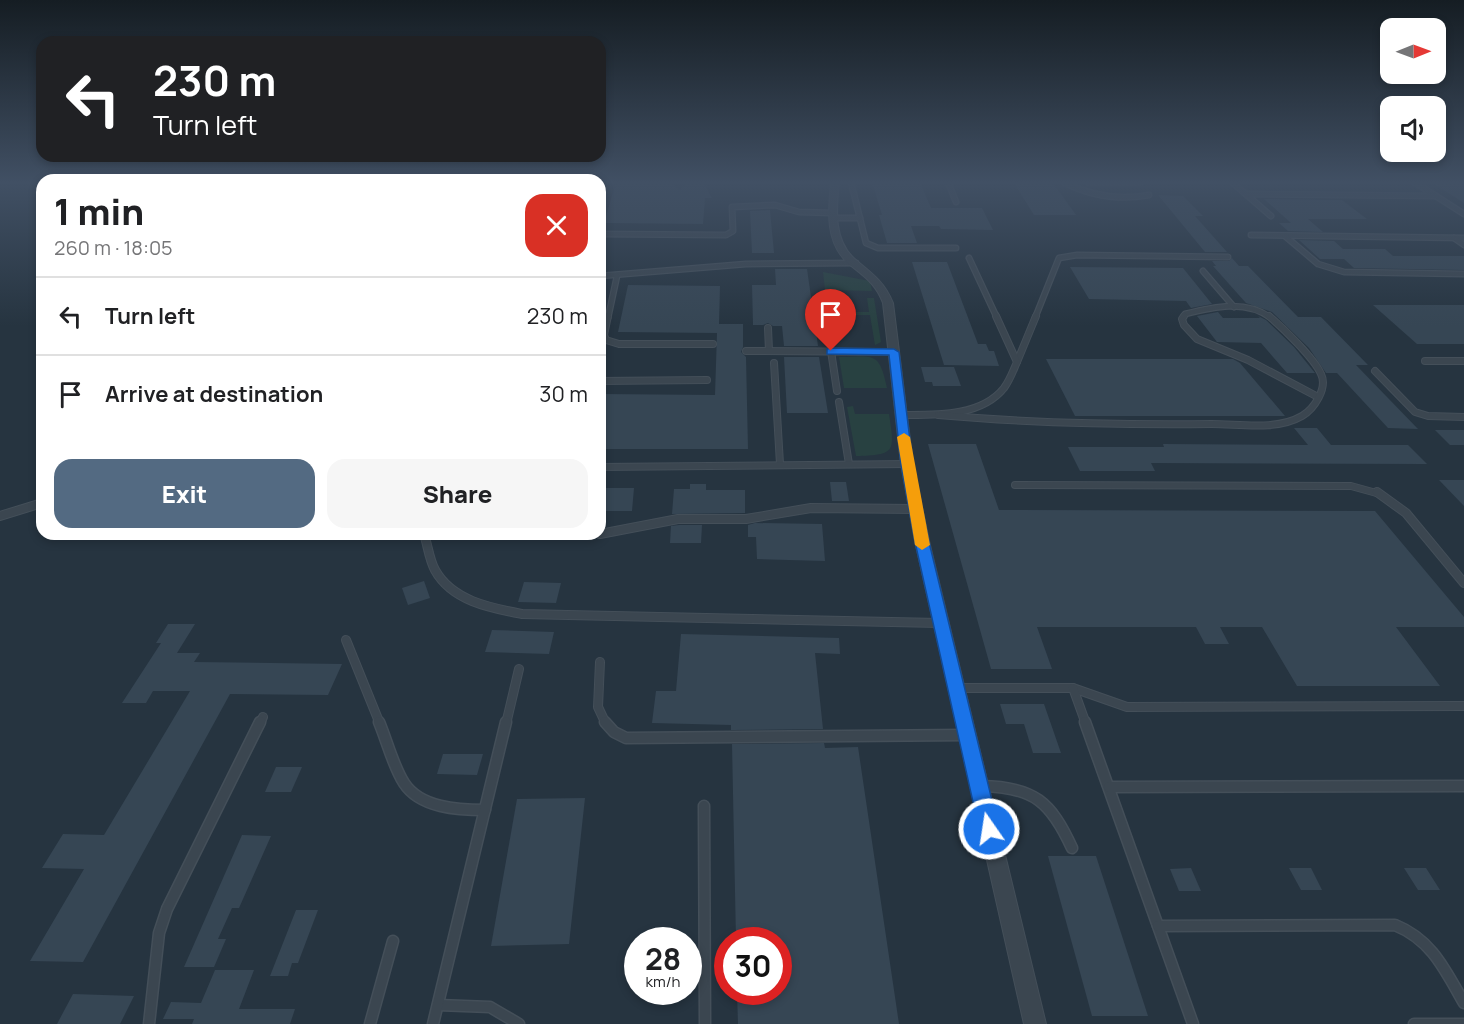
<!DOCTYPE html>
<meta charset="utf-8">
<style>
:root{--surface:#fff;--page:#f6f6f6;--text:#202124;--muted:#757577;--line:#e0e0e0;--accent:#536a82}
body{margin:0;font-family:Manrope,sans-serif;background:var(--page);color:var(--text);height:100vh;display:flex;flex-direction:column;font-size:22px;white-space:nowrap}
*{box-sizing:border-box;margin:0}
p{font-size:20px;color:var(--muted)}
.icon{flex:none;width:33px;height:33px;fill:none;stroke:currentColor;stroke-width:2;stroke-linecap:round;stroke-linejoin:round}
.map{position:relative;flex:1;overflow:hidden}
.drawer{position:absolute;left:36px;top:174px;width:570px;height:366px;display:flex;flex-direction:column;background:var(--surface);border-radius:18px;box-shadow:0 3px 9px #0003}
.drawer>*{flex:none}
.guide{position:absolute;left:36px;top:36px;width:570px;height:126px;border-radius:18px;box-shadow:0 3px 9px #0003;background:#202124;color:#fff;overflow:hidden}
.needle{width:39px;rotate:89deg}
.tools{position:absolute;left:1380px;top:18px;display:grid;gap:12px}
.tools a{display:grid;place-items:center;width:66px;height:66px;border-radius:12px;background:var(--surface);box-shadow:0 3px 9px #0003;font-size:30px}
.speed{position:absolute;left:624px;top:927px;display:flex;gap:12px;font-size:30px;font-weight:700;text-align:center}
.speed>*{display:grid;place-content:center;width:78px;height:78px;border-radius:50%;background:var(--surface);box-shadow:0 3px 9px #0003;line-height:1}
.speed small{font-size:15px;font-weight:400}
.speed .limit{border:9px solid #d22;background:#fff;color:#111}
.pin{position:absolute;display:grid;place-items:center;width:51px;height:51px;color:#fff;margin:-62px -26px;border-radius:50% 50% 50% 0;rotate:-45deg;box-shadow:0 0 6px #0007}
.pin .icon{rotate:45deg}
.me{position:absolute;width:66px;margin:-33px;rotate:347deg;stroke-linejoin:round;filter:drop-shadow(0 0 4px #0008)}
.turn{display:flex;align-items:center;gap:21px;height:126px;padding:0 18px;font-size:27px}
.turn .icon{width:78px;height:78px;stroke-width:2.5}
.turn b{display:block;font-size:42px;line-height:51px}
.round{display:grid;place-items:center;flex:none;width:63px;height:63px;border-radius:18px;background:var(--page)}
.head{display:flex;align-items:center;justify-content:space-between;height:102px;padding:0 18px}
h1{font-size:36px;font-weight:800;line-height:45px}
.cta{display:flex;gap:12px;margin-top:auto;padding:12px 18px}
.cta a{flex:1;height:69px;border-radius:18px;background:var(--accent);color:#fff;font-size:24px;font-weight:800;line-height:69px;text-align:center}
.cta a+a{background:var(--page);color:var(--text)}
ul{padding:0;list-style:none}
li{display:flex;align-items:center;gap:18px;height:78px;padding:0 18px;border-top:2px solid var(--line)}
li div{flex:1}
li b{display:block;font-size:22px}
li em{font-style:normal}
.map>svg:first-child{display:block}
.green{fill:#284141}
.building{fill:#364654}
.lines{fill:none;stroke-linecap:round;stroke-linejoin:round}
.service-far3-casing{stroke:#444f59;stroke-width:7}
.service-far2-casing{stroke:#444f59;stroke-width:8}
.service-far1-casing{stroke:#444f59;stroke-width:10}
.service-casing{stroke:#444f59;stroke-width:13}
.minor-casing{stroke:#444f59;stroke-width:2}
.service-far3{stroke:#3b4650;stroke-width:4.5}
.service-far2{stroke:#3b4650;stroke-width:6}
.service-far1{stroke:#3b4650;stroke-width:8}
.service{stroke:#3b4650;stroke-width:10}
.minor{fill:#3b4650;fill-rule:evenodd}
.route{fill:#1a73e8;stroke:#114b97;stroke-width:1.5}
.slow{fill:#f59e0b}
</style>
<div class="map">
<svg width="1464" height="1024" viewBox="0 0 1464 1024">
<rect width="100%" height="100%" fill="#263440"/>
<g class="green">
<path d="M823 272 870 281 872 291 825 290Z"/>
<path d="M826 296H834L837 312H869L867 298H874L881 342 875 345 870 315H833L837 344H833Z"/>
<path d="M839 357C874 357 879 350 887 388H844Z"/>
<path d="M853 406 855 414H889C895 452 896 455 856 456L847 407Z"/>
</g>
<g class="building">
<path d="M616 182H671L679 190 689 182H703L712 198H705L703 224 604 223Z"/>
<path d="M872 182H920L931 208H982L993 230 941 229 939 226H911L917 243H887L879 215H882Z"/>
<path d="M1431 182H1464V203Z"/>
<path d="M1014 183H1053L1076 215H1034Z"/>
<path d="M1158 195 1183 196 1203 216H1195L1227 252H1205Z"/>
<path d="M1264 199 1342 200 1367 219H1308L1323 232 1288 231 1279 223H1291Z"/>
<path d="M770 210 774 253H752L750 211Z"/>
<path d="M1299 240 1334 241 1343 249H1385L1393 256H1464V270L1354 268 1344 259H1320Z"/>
<path d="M1232 258 1239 266H1248L1298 317H1321L1368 365H1356L1418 429 1388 428 1337 373H1326L1309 348 1272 312 1246 303 1213 266H1216L1212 261H1229Z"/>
<path d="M912 262H947L978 344H986L989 351H994L999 366 944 365Z"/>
<path d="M1070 267 1183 268 1212 304 1191 308 1186 301 1089 299Z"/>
<path d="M775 269H807L818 346H784L782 326H773L768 323 763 325H753L752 285H776Z"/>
<path d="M628 285 720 286 719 324H743V347L741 352 746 357 748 449H600V394L715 395 717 333 618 332Z"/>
<path d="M1373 305H1464V344H1417Z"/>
<path d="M1218 312 1223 318H1260L1258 316 1266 320 1294 347 1315 373H1287L1261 343 1217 342 1197 316Z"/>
<path d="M784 357H819L828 413H787Z"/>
<path d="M1046 359H1233L1240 363 1285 416H1075Z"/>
<path d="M921 367H954L961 386H933L932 382H925Z"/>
<path d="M1294 428H1317L1331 445H1408L1427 464 1151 463 1155 471H1080L1068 447H1164L1163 444 1308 445Z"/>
<path d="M1435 430H1464V445H1450Z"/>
<path d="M928 444H976L999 510 1375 511 1464 617V627H1396L1440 686H1297L1262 627H1220L1229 644H1205L1196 627H1037L1052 669H991Z"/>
<path d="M1439 480H1464V506Z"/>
<path d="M830 482H846L849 501H832Z"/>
<path d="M690 484H706V490H745V513L672 514 674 489H690Z"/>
<path d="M600 488H634L632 511H600Z"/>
<path d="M755 523 822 524 825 561 757 559 756 537H748V525Z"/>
<path d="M679 525H702L701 543H670L671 526Z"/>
<path d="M424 581 430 598 408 605 402 588Z"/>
<path d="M524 582 561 583 556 603 518 602Z"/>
<path d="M168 624H195L177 653H200L194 662 342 664 328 695 230 694 83 962 30 961 84 869 42 868 63 834 104 835 190 691H153L146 703H122L161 643H156Z"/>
<path d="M492 630 554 632 549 654 485 652Z"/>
<path d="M681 634 839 638 840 654 815 653 823 729 731 730V725L652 723 656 691H676Z"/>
<path d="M1000 704H1044L1061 753H1033L1024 724H1006Z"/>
<path d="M824 743 825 748 858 747 899 1024H738L737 992H778V940H736L732 744Z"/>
<path d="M443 754H483L477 775 437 774Z"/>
<path d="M276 767H302L291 792H265Z"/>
<path d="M585 798 569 944 491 946 517 799Z"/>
<path d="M242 835 271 836 239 908H232L218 939H226L214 967H184Z"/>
<path d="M1048 856H1096L1148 1016H1092Z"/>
<path d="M1191 868 1201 891H1179L1170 869Z"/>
<path d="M1289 868H1311L1322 890H1301Z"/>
<path d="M1404 868H1426L1440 890H1418Z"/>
<path d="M296 910H318L298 963H292L288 976H270Z"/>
<path d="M215 970H254L239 1009H295L290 1024H192L194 1019H163L171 1002 201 1003Z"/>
<path d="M73 994 134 996 120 1024H57Z"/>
</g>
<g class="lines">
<g class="service-far3-casing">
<g id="service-far3">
<path d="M851 182 866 243 878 248H956"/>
<path d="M948 182 956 202"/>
<path d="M1063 182C1091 196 1118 201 1149 195"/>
<path d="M1087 182H1141"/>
<path d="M1232 182 1271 216"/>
<path d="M1414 182 1464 214"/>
<path d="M1246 194 1436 196"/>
<path d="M834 218H860"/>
<path d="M600 234 726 235 733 231 732 207 775 205 799 212 833 213"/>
<path d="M1251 235 1464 238"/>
<path d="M1285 236 1318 264 1344 272 1464 274"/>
<path d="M1454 238 1464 245"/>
<path d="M969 258 997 318"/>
<path d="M1203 271 1234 307"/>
<path d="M600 276 746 264 856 263"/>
<path d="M608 318 617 276"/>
<path d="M1035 318 1059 258 1077 255 1228 257"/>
<path d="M1183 318 1185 314C1213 307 1246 299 1271 318"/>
</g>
</g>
<g class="service-far2-casing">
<g id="service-far2">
<path d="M608 316 604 335 606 340 619 344H713"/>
<path d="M1184 316 1182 319 1184 325 1197 339 1248 360 1318 397"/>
<path d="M768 328 769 351"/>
<path d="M746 351 894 352"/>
<path d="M831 351 837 391"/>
<path d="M1425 361H1464"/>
<path d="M1017 362 1036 316"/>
<path d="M774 363 780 464"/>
<path d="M1375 371 1415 412 1428 416 1464 417"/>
<path d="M600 381 707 380"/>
<path d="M839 402 849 464"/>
<path d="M901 415C935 415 981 417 1004 388 1010 380 1013 371 1017 362L996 316"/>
<path d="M938 415C1029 423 1120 425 1212 424 1240 424 1276 431 1302 416 1314 409 1328 388 1321 374 1314 358 1283 328 1269 316"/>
<path d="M600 467 907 464"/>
<path d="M1015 485 1351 486 1380 494"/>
</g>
</g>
<g class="service-far1-casing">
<g id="service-far1">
<path d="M1377 492 1406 513 1464 583"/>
<path d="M0 516 42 503"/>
<path d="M424 534C428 546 429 559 435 570 452 601 491 608 522 614L939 623"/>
<path d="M600 534 678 519H746L811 508 915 509"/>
<path d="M531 535 588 534"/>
<path d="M346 640 380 724"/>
<path d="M600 662 598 707 606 724"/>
<path d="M957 688H1073L1127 707 1464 706"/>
<path d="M1073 688 1086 724"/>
<path d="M260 724 263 717"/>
<path d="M506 724 519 669"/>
</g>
</g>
<g class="service-casing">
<g id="service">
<path d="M379 722C387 741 393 766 404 783 420 808 458 810 485 810"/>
<path d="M605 722 614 732 626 738 967 735"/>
<path d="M1085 722 1193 1024"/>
<path d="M982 786C1034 787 1051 802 1072 848"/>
<path d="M1109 787 1464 786"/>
<path d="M704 806 705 1024"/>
<path d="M1158 926 1395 925C1432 940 1445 970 1464 1003"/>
<path d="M438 1005 490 1007 519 1024"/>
<path d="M149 1024 159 933 167 909 260 722"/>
<path d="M370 1024 393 941"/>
<path d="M433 1024 506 722"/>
<path d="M1414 1024H1464"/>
</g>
</g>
<g class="minor-casing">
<path id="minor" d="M831 182H839C836 210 833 242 857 261 873 274 885 283 893 303L913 464 929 541 1046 1024H1024L915 541 901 464 883 303C876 284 865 277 850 265 825 244 828 212 831 182Z"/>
</g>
<use href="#service-far3" class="service-far3"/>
<use href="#service-far2" class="service-far2"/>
<use href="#service-far1" class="service-far1"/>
<use href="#service" class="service"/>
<use href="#minor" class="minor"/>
</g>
<linearGradient id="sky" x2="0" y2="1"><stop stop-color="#151d23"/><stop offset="0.56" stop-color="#415064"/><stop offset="1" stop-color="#415064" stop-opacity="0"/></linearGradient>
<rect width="1464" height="326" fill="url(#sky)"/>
<path class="route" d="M831 348 894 349 899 352 913 464 929 542 999 829 996 836 989 839 982 836 979 829 915 542 901 464 889 355 827 354V349Z"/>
<path class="slow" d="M904 433 910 437 930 545 922 550 915 545 897 437Z"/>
</svg>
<div class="tools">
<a><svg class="needle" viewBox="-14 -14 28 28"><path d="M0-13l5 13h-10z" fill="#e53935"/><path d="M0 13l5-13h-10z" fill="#757577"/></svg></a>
<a><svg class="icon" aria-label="sound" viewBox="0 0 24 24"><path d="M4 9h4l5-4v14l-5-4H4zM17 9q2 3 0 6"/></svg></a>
</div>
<div class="speed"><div>28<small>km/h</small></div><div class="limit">30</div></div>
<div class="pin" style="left:831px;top:351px;background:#d93025"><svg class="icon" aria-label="arrive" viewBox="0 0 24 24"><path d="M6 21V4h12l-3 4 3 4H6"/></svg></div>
<svg class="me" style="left:989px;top:829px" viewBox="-20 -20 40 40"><circle r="17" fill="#1a73e8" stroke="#fff" stroke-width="3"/><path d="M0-11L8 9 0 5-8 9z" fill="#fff"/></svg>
<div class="guide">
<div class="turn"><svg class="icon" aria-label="left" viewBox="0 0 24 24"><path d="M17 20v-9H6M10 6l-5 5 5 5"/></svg><div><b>230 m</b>Turn left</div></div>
</div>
<section class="drawer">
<div class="head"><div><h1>1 min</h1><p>260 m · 18:05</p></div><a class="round" style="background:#d93025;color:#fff"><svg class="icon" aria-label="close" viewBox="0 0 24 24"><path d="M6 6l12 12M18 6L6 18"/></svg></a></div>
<ul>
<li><svg class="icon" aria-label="left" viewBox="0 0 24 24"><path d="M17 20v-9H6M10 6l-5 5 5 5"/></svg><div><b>Turn left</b></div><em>230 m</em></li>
<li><svg class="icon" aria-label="arrive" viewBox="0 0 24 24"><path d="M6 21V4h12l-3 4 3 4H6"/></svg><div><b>Arrive at destination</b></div><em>30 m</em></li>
</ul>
<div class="cta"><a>Exit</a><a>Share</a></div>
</section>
</div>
